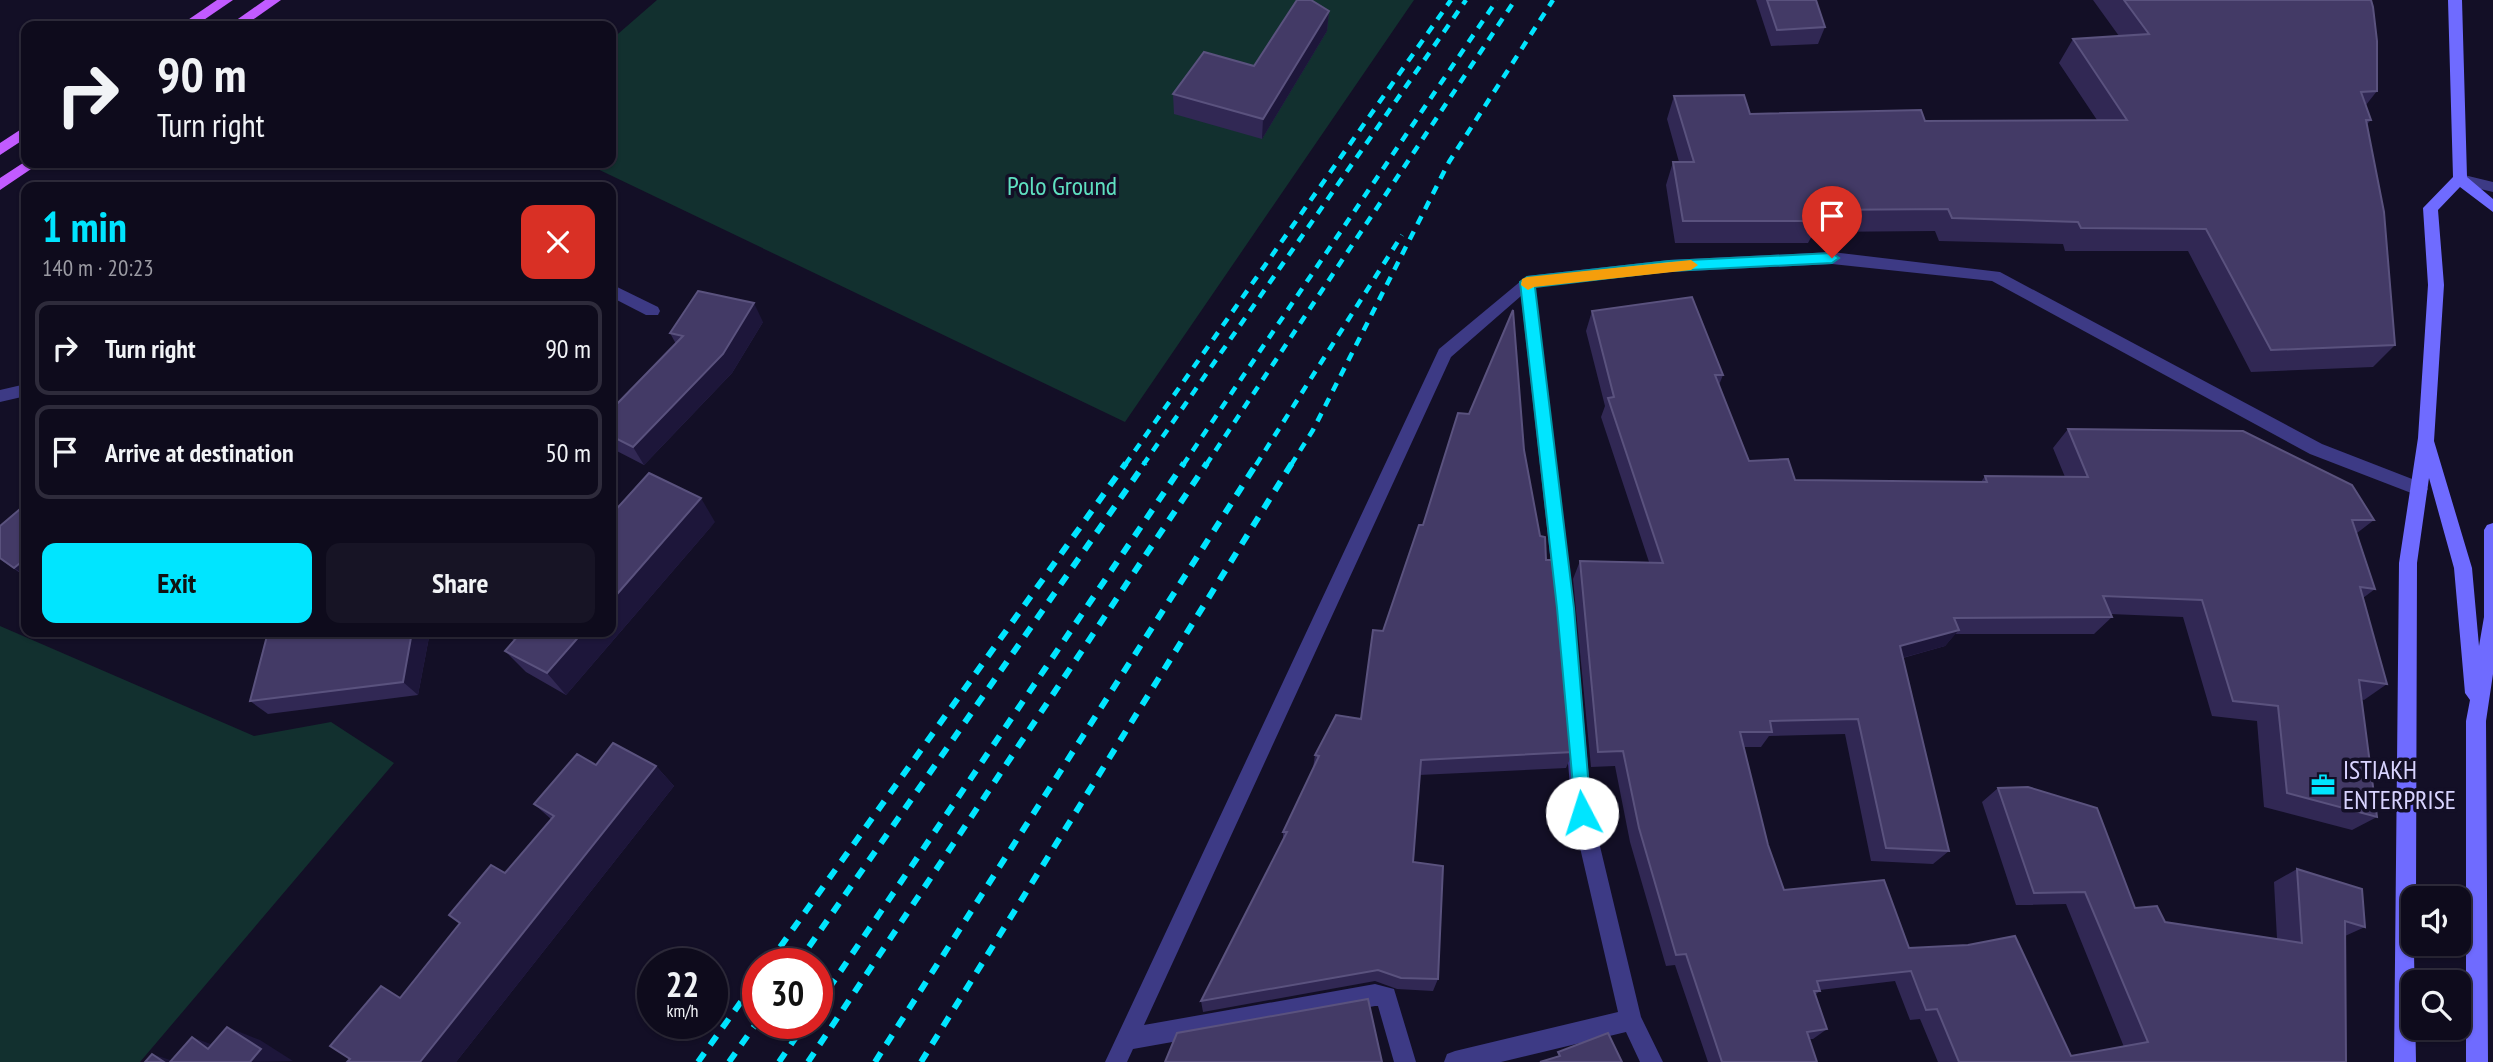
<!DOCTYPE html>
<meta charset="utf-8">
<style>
:root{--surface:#0e0b1c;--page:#171425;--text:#f1f3f6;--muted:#9b9ba3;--line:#2e2b3b;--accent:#00e5ff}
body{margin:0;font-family:"PT Sans Narrow",sans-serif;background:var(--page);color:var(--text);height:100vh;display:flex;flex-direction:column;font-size:26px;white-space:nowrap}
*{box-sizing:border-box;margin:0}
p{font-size:23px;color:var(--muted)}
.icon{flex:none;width:38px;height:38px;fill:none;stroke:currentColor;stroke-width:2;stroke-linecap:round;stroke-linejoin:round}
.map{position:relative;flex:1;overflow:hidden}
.panel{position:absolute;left:21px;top:182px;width:595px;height:455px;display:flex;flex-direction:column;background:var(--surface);border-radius:14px;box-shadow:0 2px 5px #0004,0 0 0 2px var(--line)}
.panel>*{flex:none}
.banner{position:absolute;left:21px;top:21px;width:595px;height:147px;border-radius:14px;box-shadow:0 2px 5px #0004,0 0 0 2px var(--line);background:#0e0b1c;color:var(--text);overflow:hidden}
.controls{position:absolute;left:2401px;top:886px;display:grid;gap:14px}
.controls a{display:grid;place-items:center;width:70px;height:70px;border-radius:14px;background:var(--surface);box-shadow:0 2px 5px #0004,0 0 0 2px var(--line);font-size:35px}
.speed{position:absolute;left:637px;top:948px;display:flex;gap:14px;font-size:35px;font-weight:700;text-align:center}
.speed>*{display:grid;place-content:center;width:91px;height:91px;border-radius:50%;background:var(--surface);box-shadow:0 2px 5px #0004,0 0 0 2px var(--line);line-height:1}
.speed small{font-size:18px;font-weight:400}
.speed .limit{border:10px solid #d22;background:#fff;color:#111}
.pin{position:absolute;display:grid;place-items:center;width:60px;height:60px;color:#fff;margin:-72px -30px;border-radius:50% 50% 50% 0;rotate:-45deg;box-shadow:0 0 7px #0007}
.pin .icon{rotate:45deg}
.me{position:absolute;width:77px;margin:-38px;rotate:355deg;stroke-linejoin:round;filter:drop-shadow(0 0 5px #0008)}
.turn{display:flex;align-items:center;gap:24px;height:147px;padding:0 21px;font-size:32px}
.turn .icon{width:91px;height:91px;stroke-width:2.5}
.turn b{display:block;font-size:49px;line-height:60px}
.round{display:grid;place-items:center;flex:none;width:74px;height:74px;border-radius:14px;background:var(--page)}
.head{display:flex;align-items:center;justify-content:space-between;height:119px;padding:0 21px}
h1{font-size:42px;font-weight:700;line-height:52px;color:var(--accent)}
.button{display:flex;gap:14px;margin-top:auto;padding:14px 21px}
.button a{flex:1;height:80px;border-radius:14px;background:var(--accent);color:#111;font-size:28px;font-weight:700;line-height:80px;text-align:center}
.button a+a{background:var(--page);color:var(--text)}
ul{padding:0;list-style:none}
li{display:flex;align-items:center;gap:21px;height:94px;margin:0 14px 10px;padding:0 7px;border:4px solid var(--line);border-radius:14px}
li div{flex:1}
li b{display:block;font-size:26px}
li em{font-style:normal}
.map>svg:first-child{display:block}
.green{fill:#12302f}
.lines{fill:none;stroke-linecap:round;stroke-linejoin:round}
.minor{fill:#3d3a85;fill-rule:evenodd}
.secondary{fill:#6f6bff;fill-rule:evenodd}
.primary{fill:#c25bff;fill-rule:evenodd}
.rail-far1{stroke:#00e5ff;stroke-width:4.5;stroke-dasharray:9 8;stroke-linecap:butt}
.rail{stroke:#00e5ff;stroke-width:6;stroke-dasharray:11 10;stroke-linecap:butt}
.wall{fill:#312854}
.shaded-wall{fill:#1d163a}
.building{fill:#433a66;stroke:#5a527e;stroke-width:2}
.route{fill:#00e5ff;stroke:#0095a6;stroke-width:2}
.slow{fill:#f59e0b}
.labels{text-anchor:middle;stroke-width:7;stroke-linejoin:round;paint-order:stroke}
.park-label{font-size:26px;fill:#5fe0c0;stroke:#130f26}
.poi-label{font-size:26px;fill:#d9d4ff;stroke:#130f26;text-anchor:start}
</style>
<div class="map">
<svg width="2493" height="1062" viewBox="0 0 2493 1062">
<rect width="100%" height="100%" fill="#130f26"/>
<g class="green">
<path d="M657 0H1414L1125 422 585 163H611V40Z"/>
<path d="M0 626 254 736 331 722 394 763 140 1062H0Z"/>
</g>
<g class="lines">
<g class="minor">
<path d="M2460 174 2493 182V192L2455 183 2453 179Z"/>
<path d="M1832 252 2000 272 2322 444 2425 484 2428 489 2425 494 2419 496 2310 454 1992 281 1832 264 1669 272 1535 287 1574 608 1592 813 1641 1017 1663 1062H1640L1626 1032 1501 1062H1444L1447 1054 1455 1051 1618 1012 1572 813 1556 608 1521 296 1451 357 1144 1025 1375 984 1394 989 1416 1062H1394L1378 1006H1375L1133 1049 1127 1062H1105L1439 349 1527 276 1669 260Z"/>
<path d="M611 284 658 307 660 311 658 315H646L611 297Z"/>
<path d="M26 384V396L0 402V390Z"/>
</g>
<path class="secondary" d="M2448 0H2462L2467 177 2493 199V212L2460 187 2438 210 2444 285 2434 441 2472 568 2479 646 2484 617V530L2487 525 2493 523V674L2486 721 2488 1062H2466V721L2470 700 2465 693 2454 568 2429 478 2417 563 2416 898H2413L2416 1062H2394L2399 563 2418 438 2428 285 2423 208 2453 177Z"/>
<g class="primary">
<path d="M217 0H233L195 26H179Z"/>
<path d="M265 0H281L244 26H228Z"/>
<path d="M26 126V138L0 155V143Z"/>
<path d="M26 161V163H40L0 190V178Z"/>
</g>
<g class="rail-far1">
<path d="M1125 465 1451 0"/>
<path d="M1143 465 1466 0"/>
<path d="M1183 465 1497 0"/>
<path d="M1206 465 1515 0"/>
<path d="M1256 465 1402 235"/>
<path d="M1291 465 1313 430 1449 162 1553 0"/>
</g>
<g class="rail">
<path d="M768 964 1126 463"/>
<path d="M797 964 1145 463"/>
<path d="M817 1006 1184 463"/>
<path d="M698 1062 758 978"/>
<path d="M729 1062 758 1021"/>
<path d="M779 1062 805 1024"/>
<path d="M808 1062 1207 463"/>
<path d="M875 1062 1257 463"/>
<path d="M921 1062 1292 463"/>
</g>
</g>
<g class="wall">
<path d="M1756 0H1816L1825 27 1818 44 1771 46Z"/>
<path d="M2093 0H2371L2377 91 2366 105 2371 120 2367 124 2395 345 2373 367 2251 372 2188 251H2065L2063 244 1939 241 1935 231 1814 232 1808 243H1675L1666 185 1673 162H1679L1667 119 1674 96 1750 114 1925 121 2097 120 2059 63 2073 39 2119 36Z"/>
<path d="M1329 11 1327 31 1262 139 1174 114 1173 94 1254 66Z"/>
<path d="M1592 311 1723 375 1719 385 1749 461 1795 480 1981 482 1985 476 2065 477 2053 448 2068 429 2374 520 2357 533 2375 589 2363 598 2387 684 2364 700 2361 699 2377 817 2352 830 2264 807 2257 721 2212 716 2183 617 2110 614 2112 617 2094 634H1955L1945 646 1903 658 1949 851 1933 864 1871 861 1845 734 1769 736 1761 747H1743L1768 845 1784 890 1909 948 2071 1056 2124 1047 2066 904 2016 905 1982 802 1998 788 2135 908 2165 922 2277 939 2274 882 2297 869 2365 927 2345 936 2346 1062H1938L1920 1019 1910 1020 1895 981 1820 990V991L1815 995 1827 1029 1813 1039H1809L1817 1062H1708L1675 965 1666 966 1630 842 1615 766 1591 767 1573 579 1580 561 1649 562 1601 417 1605 406 1586 331Z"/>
<path d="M763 322 732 373 644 465 611 448V410L676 344 670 333Z"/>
<path d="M1524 450 1540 536 1546 560 1573 752 1566 768 1419 775 1413 862 1438 979 1433 991 1397 989 1375 981 1203 1012 1201 1001 1283 841V832L1313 768 1315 755 1361 719 1383 631 1423 525Z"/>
<path d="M26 504V577L0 559V526Z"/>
<path d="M715 522 566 695 526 672 505 651 514 641 506 632H611Z"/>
<path d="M430 632 418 695 268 714 250 701Z"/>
<path d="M596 765 656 766 674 786 456 1062H347L551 819 534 804Z"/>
</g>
<g class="shaded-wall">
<path d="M1329 11 1327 31 1262 139 1263 119Z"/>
<path d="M754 303 763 322 732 373 644 465 633 447Z"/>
<path d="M701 498 715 522 566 695 547 673 583 632H611V601Z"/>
<path d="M26 558V576L14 568Z"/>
<path d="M1959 630 1945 646 1887 662 1900 646Z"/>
<path d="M412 632H430L418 695 403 682Z"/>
<path d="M656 766 674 786 456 1062H420Z"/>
<path d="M227 1027 260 1040 293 1061 250 1062Z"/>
<path d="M192 1037 226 1050 208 1049Z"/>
<path d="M152 1054 176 1062H164Z"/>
</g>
<g class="building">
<path d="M1297 0H1311L1329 11 1263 119 1173 94 1204 52 1254 66Z"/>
<path d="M1767 0H1816L1825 27 1777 30Z"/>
<path d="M2124 0H2371L2373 7 2377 41V91L2361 92 2371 120H2366L2384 212 2395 345 2271 350 2206 229 2081 228 2078 222 1952 218 1948 209 1814 210 1819 221H1683L1673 162H1694L1674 96 1744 95 1750 114 1921 110 1925 121 2127 120 2073 39 2149 34Z"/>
<path d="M698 291 754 303 723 354 633 447 611 436V410L683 336 670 333Z"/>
<path d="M1692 297 1723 375H1715L1749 461 1788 459 1795 480 1987 482 1985 476 2088 477 2068 429 2243 431 2352 485 2374 520H2352L2375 589 2360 587 2387 684 2359 680 2377 817 2287 793 2278 706 2233 701 2202 600 2103 596 2112 617 1954 618 1959 630 1900 646 1949 851 1886 848 1858 719 1770 721 1772 732H1740L1768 845 1784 890 1884 880 1909 948 1968 945 2015 936 2071 1056 2148 1042 2085 892 2034 893 1998 788 2028 787 2097 808 2135 908 2157 906 2165 922 2302 943 2297 869 2362 889 2365 927 2345 921 2346 1062H1959L1937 1009 1926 1010 1911 971 1817 981 1820 991H1814L1827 1029 1807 1032 1817 1062H1722L1686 954 1676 955 1639 828 1623 751 1598 752 1580 561 1663 563 1608 398 1614 397 1592 311Z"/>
<path d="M1513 310 1524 450 1540 536 1545 537 1546 560H1557L1573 752 1421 760 1413 862 1443 866 1438 979 1401 978 1378 970 1201 1001 1287 832H1283L1319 756 1315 755 1336 715 1361 719 1373 630 1383 631 1419 525H1423L1458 413 1469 414Z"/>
<path d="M649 473 701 498 611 601V515Z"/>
<path d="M26 504V558L14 568 0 558V526Z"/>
<path d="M268 632H412L403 682 250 701Z"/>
<path d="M512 632H583L547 673 505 651 519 635Z"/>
<path d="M613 743 656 766 420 1062H347L350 1059 330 1046 381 986 400 998 460 923 449 915 491 865 505 873 554 816 534 804 577 754 596 765Z"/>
<path d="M1368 999 1382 1062H1165L1177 1033Z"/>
<path d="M227 1027 261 1049 250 1062H170L192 1037 208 1049Z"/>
<path d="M1608 1033 1622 1062H1540L1560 1056 1558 1052Z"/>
<path d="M152 1054 164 1062H145Z"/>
</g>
<path class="route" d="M1832 253 1839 258 1832 263 1669 271 1535 287 1574 608 1591 813 1589 819 1582 821 1576 819 1557 608 1520 282 1527 277 1669 261Z"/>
<path class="slow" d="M1691 260 1698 265 1691 270 1534 287 1528 290 1521 285 1522 279 1527 277Z"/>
<defs>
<g id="office-bare" transform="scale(1.89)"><path d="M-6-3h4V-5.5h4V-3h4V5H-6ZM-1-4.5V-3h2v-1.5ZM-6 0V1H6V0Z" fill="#00e5ff" stroke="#130f26" stroke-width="2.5" paint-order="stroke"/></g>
</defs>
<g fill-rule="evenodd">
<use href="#office-bare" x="2323" y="785"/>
</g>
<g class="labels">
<g class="park-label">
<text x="1062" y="195">Polo Ground</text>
</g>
<g class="poi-label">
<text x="2343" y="779">ISTIAKH<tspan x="2343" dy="30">ENTERPRISE</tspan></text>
</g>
</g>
</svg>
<div class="controls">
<a><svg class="icon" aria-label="sound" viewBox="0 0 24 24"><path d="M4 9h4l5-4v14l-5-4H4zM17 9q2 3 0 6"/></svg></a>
<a><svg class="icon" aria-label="search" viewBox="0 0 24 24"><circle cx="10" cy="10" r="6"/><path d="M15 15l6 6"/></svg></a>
</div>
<div class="speed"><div>22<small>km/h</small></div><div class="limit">30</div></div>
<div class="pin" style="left:1832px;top:258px;background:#d93025"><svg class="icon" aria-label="arrive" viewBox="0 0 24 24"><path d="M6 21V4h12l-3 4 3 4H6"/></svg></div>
<svg class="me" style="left:1582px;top:813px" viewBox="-20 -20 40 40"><circle r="19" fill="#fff"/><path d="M0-13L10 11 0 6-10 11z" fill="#00e5ff"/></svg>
<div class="banner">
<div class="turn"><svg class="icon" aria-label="right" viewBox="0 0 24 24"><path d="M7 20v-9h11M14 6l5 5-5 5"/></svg><div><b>90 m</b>Turn right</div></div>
</div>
<section class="panel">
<div class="head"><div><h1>1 min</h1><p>140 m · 20:23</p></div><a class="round" style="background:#d93025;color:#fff"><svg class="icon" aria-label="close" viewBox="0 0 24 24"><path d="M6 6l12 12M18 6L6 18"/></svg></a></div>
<ul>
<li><svg class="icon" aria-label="right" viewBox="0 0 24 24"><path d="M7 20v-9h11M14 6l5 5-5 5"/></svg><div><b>Turn right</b></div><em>90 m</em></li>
<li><svg class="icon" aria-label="arrive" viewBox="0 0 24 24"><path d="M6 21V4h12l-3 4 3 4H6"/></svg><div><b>Arrive at destination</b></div><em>50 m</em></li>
</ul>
<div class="button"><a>Exit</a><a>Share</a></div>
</section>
</div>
